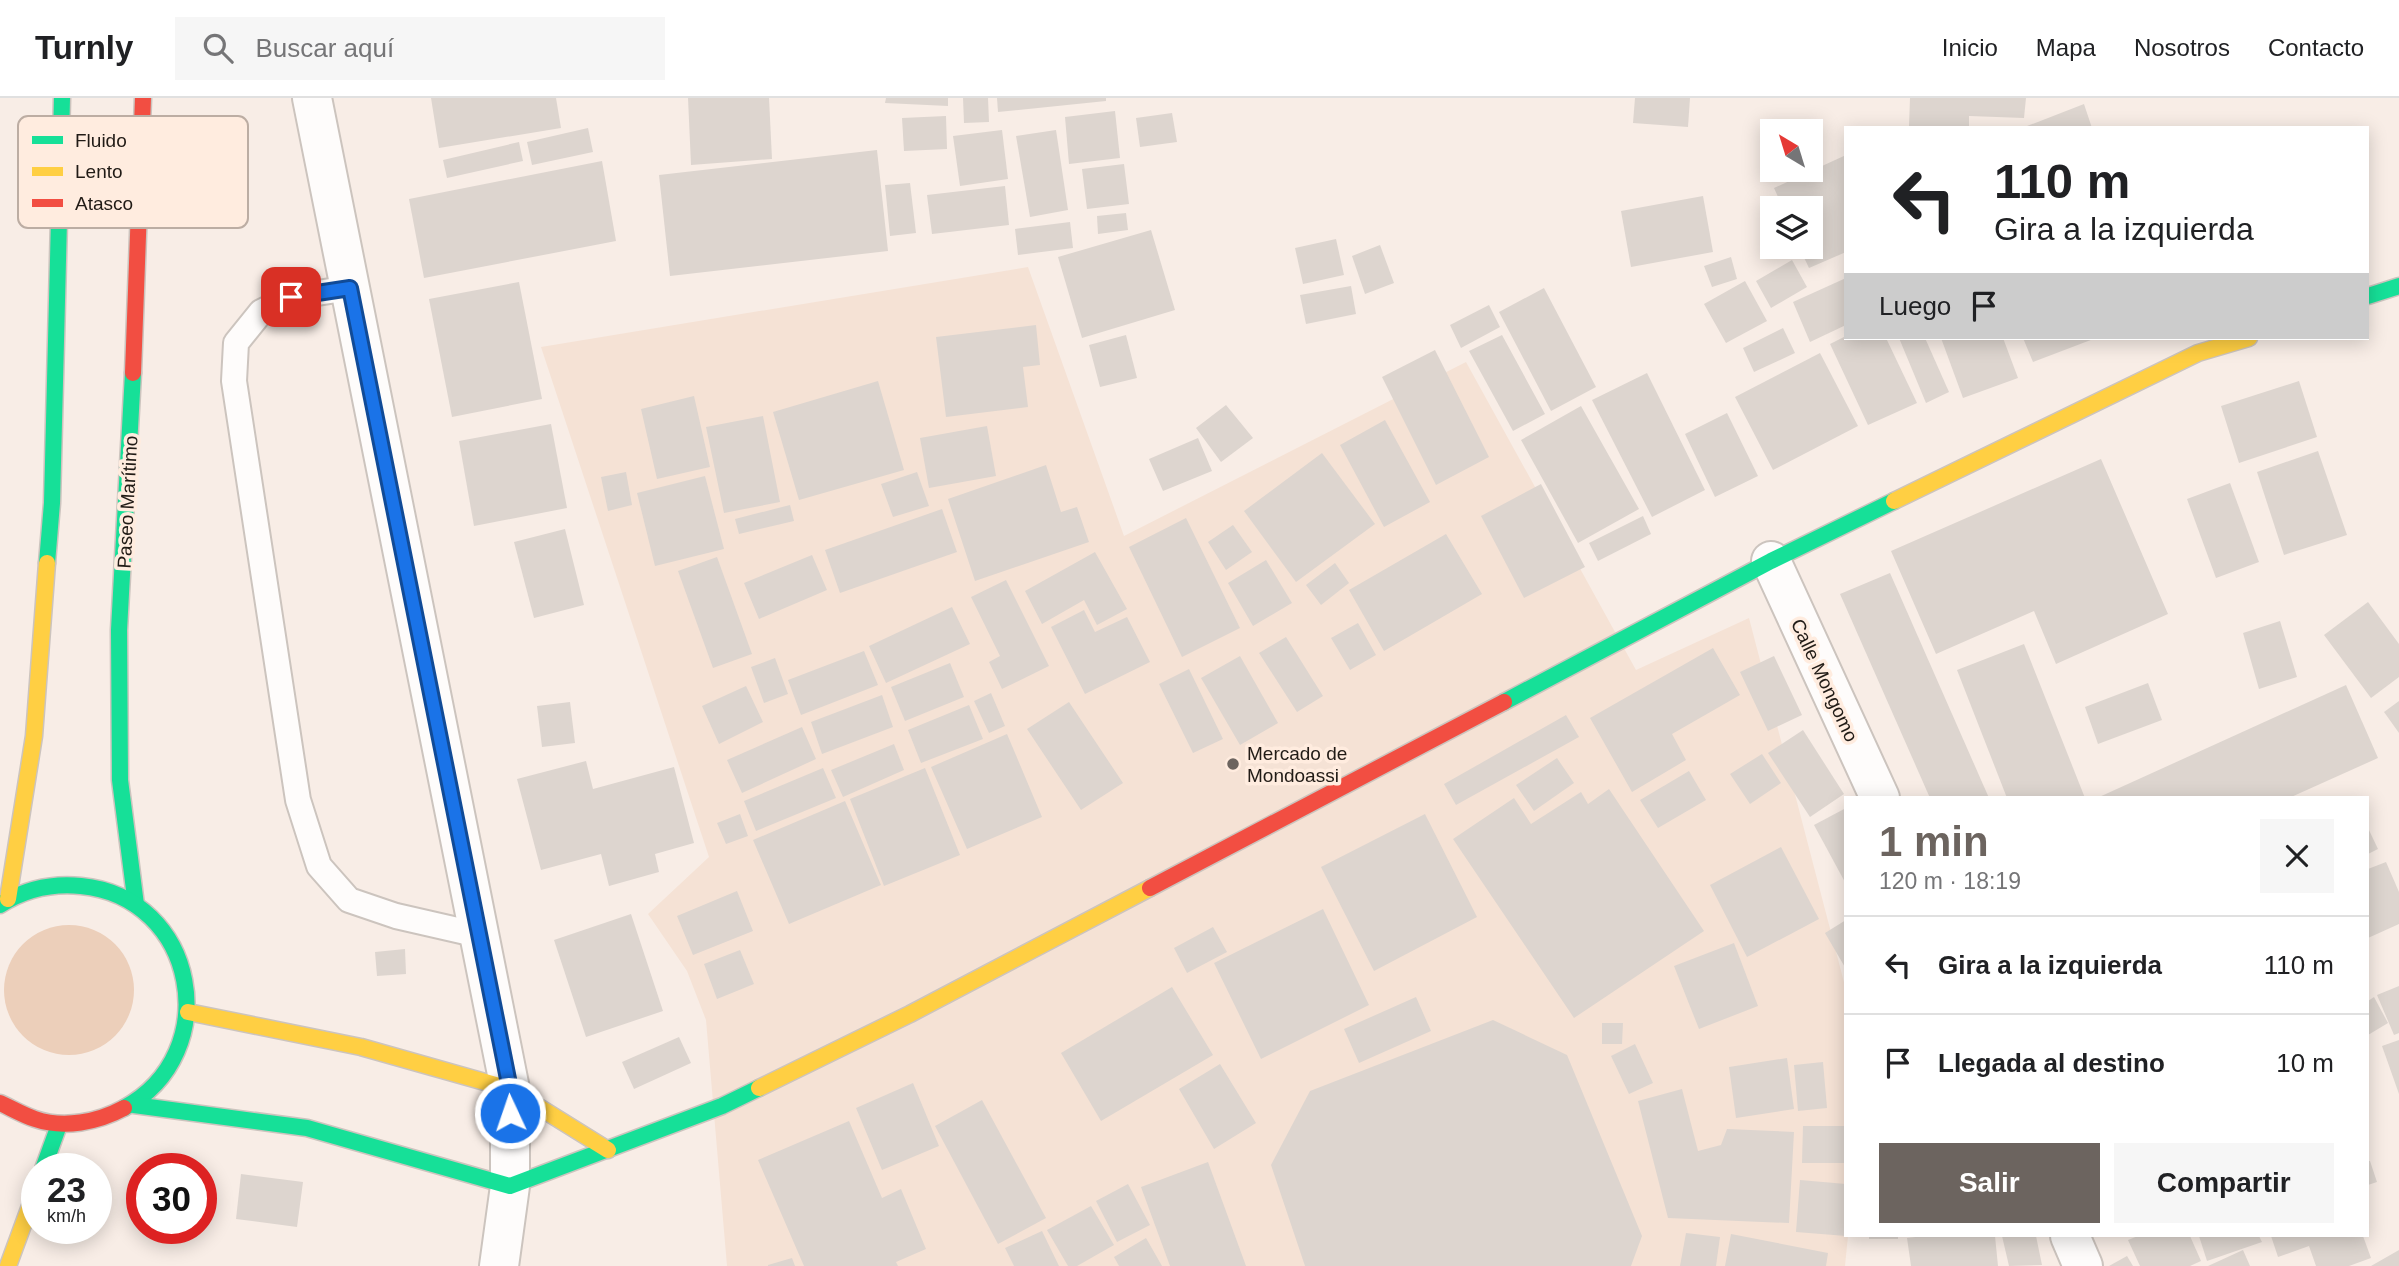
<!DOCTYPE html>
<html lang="es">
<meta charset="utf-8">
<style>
:root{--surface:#fff;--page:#f6f6f6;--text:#202124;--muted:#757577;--line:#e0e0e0;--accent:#6c645f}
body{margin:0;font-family:Helvetica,sans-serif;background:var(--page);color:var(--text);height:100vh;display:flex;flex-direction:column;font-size:26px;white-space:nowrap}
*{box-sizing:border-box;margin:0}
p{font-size:23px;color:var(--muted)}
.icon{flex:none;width:38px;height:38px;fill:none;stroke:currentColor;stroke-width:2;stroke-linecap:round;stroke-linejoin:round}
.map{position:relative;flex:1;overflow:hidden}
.details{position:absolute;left:1844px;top:698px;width:525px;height:441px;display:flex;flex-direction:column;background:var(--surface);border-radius:0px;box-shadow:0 4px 18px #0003}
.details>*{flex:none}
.banner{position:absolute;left:1844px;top:28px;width:525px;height:214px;border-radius:0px;box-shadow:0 4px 18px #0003;background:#fff;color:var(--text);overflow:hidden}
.needle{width:46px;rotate:322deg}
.buttons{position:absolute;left:1760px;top:21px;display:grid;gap:14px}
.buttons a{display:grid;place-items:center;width:63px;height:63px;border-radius:0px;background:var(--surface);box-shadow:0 4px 18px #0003;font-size:35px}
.speed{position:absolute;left:21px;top:1055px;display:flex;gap:14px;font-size:35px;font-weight:700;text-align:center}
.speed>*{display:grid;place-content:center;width:91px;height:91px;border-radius:50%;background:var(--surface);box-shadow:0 4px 18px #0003;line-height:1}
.speed small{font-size:18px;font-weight:400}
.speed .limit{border:10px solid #d22;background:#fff;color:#111}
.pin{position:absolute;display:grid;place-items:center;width:60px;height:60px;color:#fff;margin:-30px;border-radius:14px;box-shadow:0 4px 10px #0006}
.me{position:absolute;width:77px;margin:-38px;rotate:357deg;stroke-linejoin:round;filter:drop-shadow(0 0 5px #0008)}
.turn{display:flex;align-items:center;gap:24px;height:147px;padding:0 35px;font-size:32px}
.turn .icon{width:91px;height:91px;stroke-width:2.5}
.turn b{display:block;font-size:49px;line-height:60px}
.then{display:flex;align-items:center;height:66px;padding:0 35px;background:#0003;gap:14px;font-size:26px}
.round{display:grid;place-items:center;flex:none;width:74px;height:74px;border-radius:0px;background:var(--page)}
.overview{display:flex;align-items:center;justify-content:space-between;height:119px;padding:0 35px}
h1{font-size:42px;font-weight:700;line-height:52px;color:var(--accent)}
.action{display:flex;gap:14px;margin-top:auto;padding:14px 35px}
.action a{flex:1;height:80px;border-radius:0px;background:var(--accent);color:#fff;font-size:28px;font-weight:700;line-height:80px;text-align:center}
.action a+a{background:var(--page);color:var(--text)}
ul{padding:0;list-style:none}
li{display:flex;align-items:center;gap:21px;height:98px;padding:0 35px;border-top:2px solid var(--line)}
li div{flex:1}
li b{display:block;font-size:26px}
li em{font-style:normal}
header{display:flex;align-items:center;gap:42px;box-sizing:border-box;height:98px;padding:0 35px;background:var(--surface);border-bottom:2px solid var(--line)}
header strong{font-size:33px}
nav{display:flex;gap:38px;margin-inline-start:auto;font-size:24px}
.search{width:490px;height:63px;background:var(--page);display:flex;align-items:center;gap:18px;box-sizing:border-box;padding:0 24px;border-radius:0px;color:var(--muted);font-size:26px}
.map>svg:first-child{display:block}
.built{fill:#f5e2d5}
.green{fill:#eccfba}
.building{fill:#ddd5cf}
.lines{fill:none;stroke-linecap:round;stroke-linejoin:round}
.lane-casing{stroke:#ccc4be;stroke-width:28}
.street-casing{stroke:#ccc4be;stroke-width:42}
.fast-casing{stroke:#ccc4be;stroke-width:19}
.slow-casing{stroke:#ccc4be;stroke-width:19}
.jam-casing{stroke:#ccc4be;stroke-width:19}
.lane{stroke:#fefcfb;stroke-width:24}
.street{stroke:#fefcfb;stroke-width:38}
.fast{stroke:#16e098;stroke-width:16}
.slow{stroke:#ffcf43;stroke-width:16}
.jam{stroke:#f24e42;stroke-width:16}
.route-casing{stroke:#114b97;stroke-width:18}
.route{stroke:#1a73e8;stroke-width:12}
.poi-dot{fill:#6c645f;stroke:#ffecdf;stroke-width:2.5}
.labels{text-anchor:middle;stroke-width:7;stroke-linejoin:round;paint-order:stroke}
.street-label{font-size:19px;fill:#211b16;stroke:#ffecdf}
.poi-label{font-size:19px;fill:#211b16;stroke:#ffecdf;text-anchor:start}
.key{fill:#ffecdf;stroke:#bcada3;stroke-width:2}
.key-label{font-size:19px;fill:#211b16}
</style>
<header>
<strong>Turnly</strong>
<div class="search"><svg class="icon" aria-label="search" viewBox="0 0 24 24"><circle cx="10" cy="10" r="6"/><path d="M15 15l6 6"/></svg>Buscar aquí</div>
<nav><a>Inicio</a><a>Mapa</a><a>Nosotros</a><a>Contacto</a></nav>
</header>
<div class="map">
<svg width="2399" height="1168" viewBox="0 0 2399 1168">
<rect width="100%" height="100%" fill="#f8ede6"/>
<path class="built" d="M1028 169 1124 438 1466 264 1636 572 1749 520 1846 892 1848 1138 1845 1168H727L706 922 687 873 648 816 709 759 541 249Z"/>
<circle class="green" cx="69" cy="892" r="65"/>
<g class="building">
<path d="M431 0H556L561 30 439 50Z"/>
<path d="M688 0H769L772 61 691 67Z"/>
<path d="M886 0H948V8L885 5Z"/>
<path d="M963 0H988L989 24 964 25Z"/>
<path d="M997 0H1106V3L998 14Z"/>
<path d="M1635 0H1690L1688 29 1633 25Z"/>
<path d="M1910 0H2026L2024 20 1969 18V30L1909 28Z"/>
<path d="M2084 6 2092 30H2022Z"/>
<path d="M1115 13 1120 60 1069 66 1065 19Z"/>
<path d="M1172 15 1177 44 1140 49 1136 20Z"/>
<path d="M946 18 947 51 904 53 902 20Z"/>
<path d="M588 30 593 54 532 67 527 44Z"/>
<path d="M1002 32 1008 81 960 88 953 38Z"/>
<path d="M1056 32 1068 112 1030 119 1016 38Z"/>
<path d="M519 44 523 63 447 80 443 62Z"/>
<path d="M877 52 888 153 670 178 659 77Z"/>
<path d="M1846 57V154L1809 170 1799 149H1811V110H1783L1774 90Z"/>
<path d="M602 63 616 143 424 180 409 101Z"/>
<path d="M1124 66 1129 106 1087 111 1082 71Z"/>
<path d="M910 85 916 135 890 138 885 87Z"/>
<path d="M1005 88 1009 127 932 136 927 97Z"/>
<path d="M1703 98 1713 154 1631 169 1621 113Z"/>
<path d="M1126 115 1128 132 1098 136 1097 118Z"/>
<path d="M1070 124 1073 150 1018 157 1015 131Z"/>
<path d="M1151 132 1175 212 1082 240 1058 159Z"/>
<path d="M1336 141 1344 177 1303 186 1295 150Z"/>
<path d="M1380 147 1394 185 1365 196 1352 158Z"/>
<path d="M1731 159 1737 181 1712 189 1704 168Z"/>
<path d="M1792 162 1807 189 1771 210 1756 183Z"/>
<path d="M1846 180V227L1810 244 1793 204Z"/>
<path d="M1745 183 1767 223 1726 245 1704 206Z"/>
<path d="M519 184 542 301 452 319 429 201Z"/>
<path d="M1351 188 1356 216 1306 226 1300 197Z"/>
<path d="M1544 190 1596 289 1551 313 1499 214Z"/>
<path d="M1489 207 1500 229 1461 250 1450 227Z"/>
<path d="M1036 227 1040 267 1023 269 1028 309 946 319 936 239Z"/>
<path d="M1783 230 1795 255 1754 274 1743 250Z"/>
<path d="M1126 237 1137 280 1100 289 1089 247Z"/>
<path d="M1502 237 1545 316 1513 333 1469 253Z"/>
<path d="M1846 238 1886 240 1917 305 1868 327 1830 246Z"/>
<path d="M1899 240H1925L1949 294 1926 305Z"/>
<path d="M1941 240H2003L2018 280 1963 300Z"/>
<path d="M2023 240H2096L2033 264Z"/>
<path d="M1435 252 1489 359 1436 387 1382 279Z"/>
<path d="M1820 255 1858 328 1773 372 1735 299Z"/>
<path d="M1647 275 1705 392 1652 419 1592 302Z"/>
<path d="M878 283 904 372 799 402 773 314Z"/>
<path d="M2299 283 2317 339 2239 365 2221 308Z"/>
<path d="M694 298 710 369 657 381 641 311Z"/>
<path d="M1226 307 1253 340 1221 364 1196 330Z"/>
<path d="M1581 308 1639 411 1578 445 1521 342Z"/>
<path d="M1727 315 1758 378 1715 399 1685 336Z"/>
<path d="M763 318 780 404 724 415 706 329Z"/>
<path d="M1385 322 1430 404 1384 429 1340 347Z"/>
<path d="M551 326 567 410 474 428 459 343Z"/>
<path d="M987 328 996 378 929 390 920 340Z"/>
<path d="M1198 340 1212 373 1163 393 1149 361Z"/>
<path d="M2318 353 2347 437 2284 457 2257 374Z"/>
<path d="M1322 355 1375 426 1296 484 1244 413Z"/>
<path d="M2101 361 2168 516 2056 566 2034 513 1936 556 1891 453Z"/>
<path d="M1046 367 1061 414 1077 409 1089 444 975 483 948 401Z"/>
<path d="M626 374 632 407 608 413 601 379Z"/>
<path d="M917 374 929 408 893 419 881 386Z"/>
<path d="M705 378 724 451 655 468 637 395Z"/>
<path d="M2230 385 2259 464 2216 480 2187 401Z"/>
<path d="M1541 386 1585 469 1524 500 1481 418Z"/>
<path d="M790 407 794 423 739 436 735 421Z"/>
<path d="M942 411 957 454 840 495 825 452Z"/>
<path d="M1643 418 1651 436 1598 463 1589 445Z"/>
<path d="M1186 420 1240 530 1182 559 1129 449Z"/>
<path d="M1233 427 1252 454 1226 472 1208 444Z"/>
<path d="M565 431 584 507 534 520 514 444Z"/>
<path d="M1446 436 1482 496 1384 553 1349 492Z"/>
<path d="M1095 454 1127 511 1097 527 1084 502 1042 526 1025 493Z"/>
<path d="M812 457 827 492 759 521 744 485Z"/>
<path d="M717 459 752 556 713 570 678 473Z"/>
<path d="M1266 462 1292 505 1253 528 1228 485Z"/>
<path d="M1335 465 1349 485 1321 507 1306 487Z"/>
<path d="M1890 475 1989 700H1930L1840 496Z"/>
<path d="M1006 482 1049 568 1002 591 989 564 1000 558 971 499Z"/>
<path d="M2368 504 2399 546V579L2371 600 2324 537Z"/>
<path d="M952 509 970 546 886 585 869 548Z"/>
<path d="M1084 512 1095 534 1127 519 1150 564 1085 596 1051 529Z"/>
<path d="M2280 523 2297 579 2259 591 2243 535Z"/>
<path d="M1358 525 1376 557 1350 572 1331 540Z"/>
<path d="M1286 539 1323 598 1297 614 1259 555Z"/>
<path d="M2024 546 2085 700H2007L1957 572Z"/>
<path d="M1713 550 1740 597 1672 636 1686 662 1632 694 1590 620Z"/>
<path d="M864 553 878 587 801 617 788 582Z"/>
<path d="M1240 558 1278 625 1240 647 1201 580Z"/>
<path d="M1774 558 1802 617 1768 633 1740 574Z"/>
<path d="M775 560 788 596 764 605 751 569Z"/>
<path d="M950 565 964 599 905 623 891 589Z"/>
<path d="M1189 571 1223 641 1193 655 1159 586Z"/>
<path d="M2148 585 2162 622 2098 646 2085 609Z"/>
<path d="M2346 587 2378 660 2289 700H2097Z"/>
<path d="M746 588 763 624 719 646 702 608Z"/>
<path d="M991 595 1005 628 989 635 974 603Z"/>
<path d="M882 597 893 629 822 656 811 624Z"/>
<path d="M2399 603V635L2384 614Z"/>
<path d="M570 604 575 645 542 649 537 608Z"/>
<path d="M1069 604 1123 685 1081 712 1027 631Z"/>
<path d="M969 607 983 641 921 665 908 632Z"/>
<path d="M1566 617 1579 639 1456 707 1444 686Z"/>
<path d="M802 629 816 661 742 695 727 662Z"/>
<path d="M1803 632 1844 696 1810 719 1768 655Z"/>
<path d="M1007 636 1042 719 967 751 931 669Z"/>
<path d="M894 646 904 672 843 699 831 672Z"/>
<path d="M1762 656 1781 685 1750 706 1730 676Z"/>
<path d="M1557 660 1574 685 1534 713 1516 687Z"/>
<path d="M586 663 593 691 674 669 694 745 655 756 659 774 609 788 601 756 541 772 517 681Z"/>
<path d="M823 670 836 700 756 733 744 703Z"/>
<path d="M925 670 960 757 884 788 850 701Z"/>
<path d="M1689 673 1706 702 1658 730 1640 702Z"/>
<path d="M1609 691 1704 833 1574 920 1453 741 1514 700 1531 726 1581 694 1588 706Z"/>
<path d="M845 703 881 787 789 826 753 742Z"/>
<path d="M1846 710V786L1814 727Z"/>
<path d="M740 716 748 738 726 746 717 725Z"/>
<path d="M1425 716 1477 819 1374 873 1321 769Z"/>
<path d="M2368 730 2378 751 2368 756Z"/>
<path d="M1781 749 1819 821 1747 859 1710 787Z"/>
<path d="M2386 764 2399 794V826L2368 840V771Z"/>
<path d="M737 793 753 833 693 857 677 818Z"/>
<path d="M1323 811 1369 907 1261 961 1214 865Z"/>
<path d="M631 816 663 913 586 939 554 842Z"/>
<path d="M1846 822V871L1825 835Z"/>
<path d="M1213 829 1227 854 1187 875 1174 850Z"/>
<path d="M1734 845 1758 908 1699 931 1674 868Z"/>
<path d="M405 851 406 876 377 878 375 854Z"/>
<path d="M740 852 754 886 717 901 704 866Z"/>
<path d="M2399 888V935L2394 937 2377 897Z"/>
<path d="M1172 889 1213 957 1101 1023 1061 955Z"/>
<path d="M1416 899 1431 933 1359 965 1344 931Z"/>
<path d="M2374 899 2388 925 2368 937V903Z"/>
<path d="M1493 922 1567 957 1642 1138 1631 1168H1305L1271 1067 1310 993Z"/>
<path d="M1602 925H1623L1622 946H1602Z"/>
<path d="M679 939 691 965 634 991 622 964Z"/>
<path d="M2399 942V996L2382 948Z"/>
<path d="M1635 946 1653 985 1629 996 1611 958Z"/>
<path d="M1787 960 1794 1011 1736 1020 1729 969Z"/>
<path d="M1823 964 1827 1010 1798 1013 1794 967Z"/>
<path d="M1220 966 1256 1025 1214 1051 1179 991Z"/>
<path d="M913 985 939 1048 882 1072 856 1010Z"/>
<path d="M1682 991 1698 1053 1721 1047 1727 1031 1794 1034 1789 1125 1668 1120 1638 1003Z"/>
<path d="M982 1002 1046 1120 998 1146 935 1028Z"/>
<path d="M849 1023 882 1100 901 1091 926 1151 896 1164 898 1168H804L758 1062Z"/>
<path d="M1803 1028H1846V1065H1802Z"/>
<path d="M2368 1063H2370L2377 1084 2368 1087Z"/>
<path d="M1208 1064 1246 1168H1170L1141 1089Z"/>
<path d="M241 1076 303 1084 297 1129 236 1121Z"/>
<path d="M1800 1082 1846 1086V1138L1796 1134Z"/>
<path d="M1128 1086 1150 1127 1117 1144 1096 1103Z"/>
<path d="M1091 1108 1114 1147 1077 1168H1068L1047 1132Z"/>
<path d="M1042 1133 1059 1168H1014L1005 1150Z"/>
<path d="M1686 1135 1720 1139 1716 1168H1680Z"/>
<path d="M1731 1136 1828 1155 1826 1168H1725Z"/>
<rect x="1869" y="1138" width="29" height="3"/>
<path d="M1924 1138H1995L1998 1168H1911L1907 1140Z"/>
<path d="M2002 1138H2036L2042 1167 2009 1168Z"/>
<path d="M2138 1138H2190L2201 1163 2190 1168H2140L2128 1142Z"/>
<path d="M2199 1138H2259L2262 1144 2207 1163Z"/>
<path d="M2271 1138H2363L2371 1160 2349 1168H2316L2309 1148 2278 1159Z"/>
<path d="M1146 1140 1162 1168H1119L1114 1159Z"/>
<path d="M2243 1152 2250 1168H2208Z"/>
<path d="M2399 1152V1168H2371Z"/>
<path d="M2127 1158 2133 1168H2109Z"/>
<path d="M792 1160 795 1168H768V1167Z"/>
</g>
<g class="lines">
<g class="lane-casing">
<path id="lane" d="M350 190 291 199 261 214 236 245 234 283 298 702 319 768 349 802 396 818 479 837"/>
</g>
<g class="street-casing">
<g id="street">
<path d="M312 0 510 991V1088L499 1168"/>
<path d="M1771 463 1880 700"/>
<path d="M2070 1138 2083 1168"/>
</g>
</g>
<g class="fast-casing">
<g id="fast">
<path d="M2368 198 2399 188"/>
<path d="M133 275 119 532 120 682 136 807"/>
<path d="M47 465 52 405 62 0"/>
<path d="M1504 604 1771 463 1894 403"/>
<path d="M0 807C25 791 51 785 81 788 197 799 226 955 124 1010"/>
<path d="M134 1007 307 1030 510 1088 722 1008 759 990"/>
<path d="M43 1071 59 1027"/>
</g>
</g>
<g class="slow-casing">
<g id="slow">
<path d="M1894 403 2198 255 2249 240"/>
<path d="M8 801 34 638 47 465"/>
<path d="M188 914 361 949 510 991 608 1052"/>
<path d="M759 990 910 916 1150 790"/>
<path d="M8 1168 37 1089"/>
</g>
</g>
<g class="jam-casing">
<g id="jam">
<path d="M133 275 143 0"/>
<path d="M1150 790 1504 604"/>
<path d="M0 1005C11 1010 23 1017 35 1021 64 1031 98 1024 124 1010"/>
</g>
</g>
<use href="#lane" class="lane"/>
<use href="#street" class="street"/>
<use href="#fast" class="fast"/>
<use href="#slow" class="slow"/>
<use href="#jam" class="jam"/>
</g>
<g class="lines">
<g class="route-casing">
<path id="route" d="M291 199 350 190 510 991V1015"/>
</g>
<use href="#route" class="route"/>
</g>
<circle class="poi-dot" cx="1233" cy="666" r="7"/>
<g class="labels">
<g class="street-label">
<text transform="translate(127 404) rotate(-87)" y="7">Paseo Marítimo</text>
<text transform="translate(1825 582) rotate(65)" y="7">Calle Mongomo</text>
</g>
<g class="poi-label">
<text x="1247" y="662">Mercado de<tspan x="1247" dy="22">Mondoassi</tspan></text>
</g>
</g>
<rect x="18" y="18" width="230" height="112" rx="10" class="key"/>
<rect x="32" y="38" width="31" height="8" fill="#16e098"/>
<rect x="32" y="69" width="31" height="9" fill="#ffcf43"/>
<rect x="32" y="101" width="31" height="8" fill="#f24e42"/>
<g class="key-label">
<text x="75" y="49">Fluido</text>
<text x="75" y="80">Lento</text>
<text x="75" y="112">Atasco</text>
</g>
</svg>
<div class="buttons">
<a><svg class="needle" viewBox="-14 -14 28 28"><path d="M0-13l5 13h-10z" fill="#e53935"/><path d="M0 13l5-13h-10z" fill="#757577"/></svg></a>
<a><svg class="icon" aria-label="layers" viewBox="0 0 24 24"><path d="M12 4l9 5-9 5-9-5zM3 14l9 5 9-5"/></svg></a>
</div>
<div class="speed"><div>23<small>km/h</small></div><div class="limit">30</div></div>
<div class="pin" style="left:291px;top:199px;background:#d93025"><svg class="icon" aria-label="arrive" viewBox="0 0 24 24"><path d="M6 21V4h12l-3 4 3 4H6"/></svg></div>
<svg class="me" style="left:510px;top:1015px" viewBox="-20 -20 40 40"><circle r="17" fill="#1a73e8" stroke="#fff" stroke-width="3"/><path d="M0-11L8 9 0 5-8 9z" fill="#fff"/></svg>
<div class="banner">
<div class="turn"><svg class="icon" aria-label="left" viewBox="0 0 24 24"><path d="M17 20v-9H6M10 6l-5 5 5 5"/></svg><div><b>110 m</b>Gira a la izquierda</div></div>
<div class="then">Luego<svg class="icon" aria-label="arrive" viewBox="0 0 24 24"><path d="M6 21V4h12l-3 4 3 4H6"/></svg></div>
</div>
<section class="details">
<div class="overview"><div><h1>1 min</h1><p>120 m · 18:19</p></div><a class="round"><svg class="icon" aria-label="close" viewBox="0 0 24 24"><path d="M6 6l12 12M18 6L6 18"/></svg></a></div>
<ul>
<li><svg class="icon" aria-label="left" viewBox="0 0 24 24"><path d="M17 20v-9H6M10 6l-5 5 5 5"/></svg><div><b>Gira a la izquierda</b></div><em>110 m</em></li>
<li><svg class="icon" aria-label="arrive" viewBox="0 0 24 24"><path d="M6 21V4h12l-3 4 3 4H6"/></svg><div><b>Llegada al destino</b></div><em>10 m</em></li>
</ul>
<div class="action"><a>Salir</a><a>Compartir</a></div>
</section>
</div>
